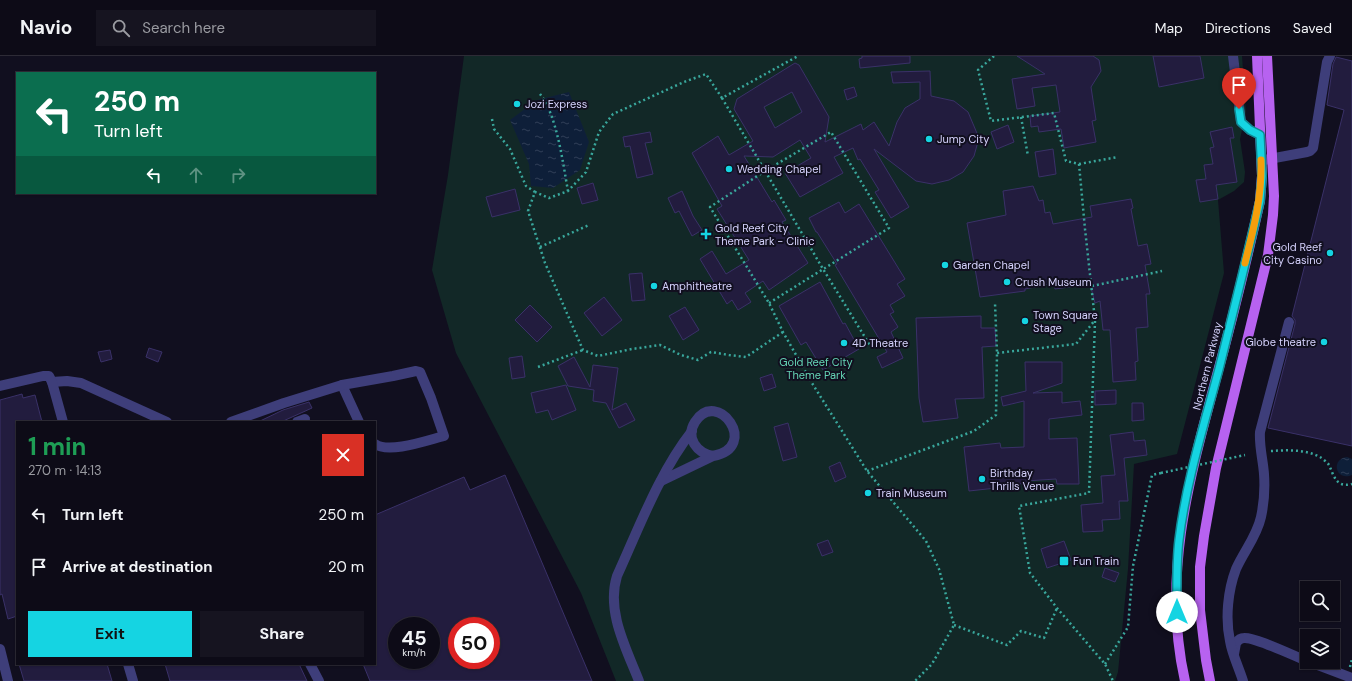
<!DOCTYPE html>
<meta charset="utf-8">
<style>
:root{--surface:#0d0b17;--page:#161420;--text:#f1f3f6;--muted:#9a9ba1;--line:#2d2b36;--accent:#15d4e2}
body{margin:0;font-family:"DM Sans",sans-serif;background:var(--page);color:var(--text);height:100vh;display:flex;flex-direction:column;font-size:15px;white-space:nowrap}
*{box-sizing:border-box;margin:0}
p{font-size:13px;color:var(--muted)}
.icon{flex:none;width:22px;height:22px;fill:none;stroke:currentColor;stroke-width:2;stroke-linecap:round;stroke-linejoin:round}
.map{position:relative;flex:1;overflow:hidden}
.drawer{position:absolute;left:16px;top:365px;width:360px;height:244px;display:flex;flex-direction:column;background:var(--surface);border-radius:0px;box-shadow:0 1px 3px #0004,0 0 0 1px var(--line)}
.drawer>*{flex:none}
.guide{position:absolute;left:16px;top:16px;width:360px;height:122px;border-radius:0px;box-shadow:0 1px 3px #0004,0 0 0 1px var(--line);background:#0b6e4f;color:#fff;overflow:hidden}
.buttons{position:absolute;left:1300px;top:525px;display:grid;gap:8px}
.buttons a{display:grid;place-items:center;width:40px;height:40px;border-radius:0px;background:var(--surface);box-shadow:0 1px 3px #0004,0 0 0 1px var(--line);font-size:20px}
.speed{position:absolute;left:388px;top:561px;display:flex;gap:8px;font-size:20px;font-weight:700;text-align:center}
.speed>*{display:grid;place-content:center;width:52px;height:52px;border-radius:50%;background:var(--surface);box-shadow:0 1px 3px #0004,0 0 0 1px var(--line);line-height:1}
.speed small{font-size:10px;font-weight:400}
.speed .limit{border:6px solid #d22;background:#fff;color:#111}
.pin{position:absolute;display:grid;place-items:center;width:34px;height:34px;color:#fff;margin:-41px -17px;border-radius:50% 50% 50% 0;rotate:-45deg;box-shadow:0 0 4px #0007}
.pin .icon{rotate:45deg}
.me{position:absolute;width:44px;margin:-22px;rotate:0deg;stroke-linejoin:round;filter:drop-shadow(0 0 3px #0008)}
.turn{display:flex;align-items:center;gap:14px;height:84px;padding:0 12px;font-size:18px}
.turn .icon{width:52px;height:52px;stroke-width:2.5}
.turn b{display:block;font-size:28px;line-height:34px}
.lanes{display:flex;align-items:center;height:38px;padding:0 12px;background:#0003;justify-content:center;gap:20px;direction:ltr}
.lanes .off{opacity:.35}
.round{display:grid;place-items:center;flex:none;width:42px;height:42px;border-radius:0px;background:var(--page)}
.overview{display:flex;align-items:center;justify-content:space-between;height:68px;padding:0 12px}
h1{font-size:24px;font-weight:700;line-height:30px;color:#1e9e55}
.primary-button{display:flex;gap:8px;margin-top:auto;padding:8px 12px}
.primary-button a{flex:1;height:46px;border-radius:0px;background:var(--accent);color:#111;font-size:16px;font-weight:700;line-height:46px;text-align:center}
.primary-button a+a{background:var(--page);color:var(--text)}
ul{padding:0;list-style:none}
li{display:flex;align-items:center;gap:12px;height:52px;padding:0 12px}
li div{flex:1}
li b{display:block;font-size:15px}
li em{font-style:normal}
header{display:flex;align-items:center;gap:24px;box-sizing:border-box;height:56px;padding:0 20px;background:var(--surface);border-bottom:1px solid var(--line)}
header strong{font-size:19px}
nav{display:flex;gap:22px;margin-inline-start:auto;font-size:14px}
.search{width:280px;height:36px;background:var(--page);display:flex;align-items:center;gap:10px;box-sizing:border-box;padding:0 14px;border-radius:0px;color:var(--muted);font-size:15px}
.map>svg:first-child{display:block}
.park{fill:#122827}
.water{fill:url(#water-ripples)}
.building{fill:#221c3e;stroke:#3a3168;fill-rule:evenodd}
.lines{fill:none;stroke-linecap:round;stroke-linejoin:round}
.path{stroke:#39a79c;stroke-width:2.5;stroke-dasharray:2 3;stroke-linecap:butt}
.minor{stroke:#3e3e7a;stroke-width:10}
.major{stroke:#b762f0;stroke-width:10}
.path-bridge{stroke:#39a79c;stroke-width:2.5;stroke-dasharray:2 3;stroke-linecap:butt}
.route-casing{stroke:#0e8a93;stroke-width:10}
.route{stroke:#15d4e2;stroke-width:7}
.slow{stroke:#f59e0b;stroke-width:7}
.poi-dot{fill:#15d4e2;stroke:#110f1f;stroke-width:1.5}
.labels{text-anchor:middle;stroke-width:4;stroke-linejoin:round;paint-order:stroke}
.poi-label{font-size:11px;fill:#d4d1fb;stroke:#110f1f;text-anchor:start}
.park-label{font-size:11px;fill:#64d3b4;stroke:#110f1f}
.street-label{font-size:11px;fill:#d4d1fb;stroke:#110f1f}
</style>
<header>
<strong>Navio</strong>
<div class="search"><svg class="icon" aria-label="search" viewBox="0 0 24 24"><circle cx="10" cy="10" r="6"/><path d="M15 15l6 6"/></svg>Search here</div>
<nav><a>Map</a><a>Directions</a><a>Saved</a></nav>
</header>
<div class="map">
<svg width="1352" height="625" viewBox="0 0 1352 625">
<defs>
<pattern id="water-ripples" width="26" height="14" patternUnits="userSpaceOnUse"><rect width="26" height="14" fill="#0e1f39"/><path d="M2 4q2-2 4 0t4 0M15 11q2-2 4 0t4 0" fill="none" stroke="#303e57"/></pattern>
</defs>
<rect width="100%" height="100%" fill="#110f1f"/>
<path class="park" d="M464 0H1242L1246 56 1240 83 1245 116 1244 126 1234 135 1218 144 1224 217 1177 398 1134 408 1128 513 1118 616 1115 625H616L581 537 456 297 432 214 448 119Z"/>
<g class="water">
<path d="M569 36 589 86 580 114 553 132 531 130 529 108 510 64 537 44Z"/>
<path d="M1347 401 1352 403V419C1336 426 1330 403 1347 401Z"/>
</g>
<g class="building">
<path d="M862 0H910V7L860 12 859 3 862 2Z"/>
<path d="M1017 0H1093L1099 4 1101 15 1091 31 1096 64 1092 65 1096 86 1064 92 1061 73 1039 76 1038 70 1031 71 1030 60 1060 56 1056 29 1032 32 1035 50 1017 53 1012 23 1045 18Z"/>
<path d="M1153 0H1200L1204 22 1159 31Z"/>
<path d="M1336 1 1352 5V390L1268 372 1295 268V264L1292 260 1344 54 1327 49 1333 8Z"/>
<path d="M795 7 799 9 829 61 825 86 861 68 863 74 874 66 889 90 897 66 905 52 920 43V26L893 27 891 16 930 15 931 40 954 45 968 56 979 82 974 100 963 116 949 124 932 128 916 125 874 93 909 151 891 162 875 136 879 134 860 103 858 104 853 92 834 101 843 117 800 141 785 117 811 102 800 84 773 101 744 100 772 146 774 144 786 164 782 166 808 207 769 234 763 225 745 237 751 246 738 254 732 244 727 248 700 203 712 195 726 218 749 204 717 153 722 150 692 97 718 80 729 99 753 85 734 53 737 43ZM792 36 802 56 775 72 764 51Z"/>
<path d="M854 31 857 40 847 44 844 34Z"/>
<path d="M1008 69 1014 86 997 93 991 76Z"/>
<path d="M1232 71 1234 82H1230L1237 126 1216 129 1218 143 1200 146 1196 124 1206 123 1204 109 1213 108 1210 92 1214 91 1210 76Z"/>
<path d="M650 76 652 86 645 87 653 118 637 122 630 90 625 91 623 81Z"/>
<path d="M1053 93 1056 118 1039 121 1035 96Z"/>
<path d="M593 127 598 144 582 148 577 132Z"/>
<path d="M1033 130 1039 145 1043 144 1045 157 1050 156 1053 168 1092 161 1090 150 1131 143 1133 152 1131 153 1138 190 1147 188 1151 208 1145 209 1150 238H1146L1148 271 1136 272 1138 305 1135 306 1136 324 1113 326 1110 274H1103L1100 245 1095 247 1090 228 1055 233 1054 227 1025 233V235L980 241 967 167 1006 159 1003 135Z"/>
<path d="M515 133 520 154 492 161 486 141Z"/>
<path d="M682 135 693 160 702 174 692 180 679 155 675 157 668 142Z"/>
<path d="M839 146 845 157 859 148 905 223 897 228 905 240 890 249 894 256 890 258 898 271 891 276 903 302 882 312 877 301 887 296 835 209 837 208 817 176H816L809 162Z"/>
<path d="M642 217 645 244 632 245 629 218Z"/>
<path d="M820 226 843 268 845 267 859 293 823 314 806 286 801 289 779 250Z"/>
<path d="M604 241 622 264 602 280 584 257Z"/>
<path d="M530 249 552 271 537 286 515 264Z"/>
<path d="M685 251 699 274 683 284 669 260Z"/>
<path d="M981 260V272H995L996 290 982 291 984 342 955 343 958 362 923 366 919 342 916 262Z"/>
<path d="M149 292 162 296 158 306 146 301Z"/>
<path d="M110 294 112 303 101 306 98 296Z"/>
<path d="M522 300 525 321 512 323 509 302Z"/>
<path d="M574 301 590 331 593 309 618 312 612 354 626 347 635 364 619 372 606 347 593 345 594 334 568 330 558 310Z"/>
<path d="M1025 306H1062V327L1033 337 1062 336V347L1080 345 1082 359 1049 363V383L1077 382 1079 428H1057L1056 423 1026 425V427L1014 429V430L969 435 964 391 1000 387 1001 392 1024 391V345L1003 350 1001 341 1026 335Z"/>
<path d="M772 318 776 331 764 335 760 322Z"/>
<path d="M566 329 576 354 552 364 548 354 536 357 531 337Z"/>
<path d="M1116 334V348L1095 349V335Z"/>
<path d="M22 338 23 342 35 339 42 366H17V560L8 563 2 538 0 539V344Z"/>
<path d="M309 346 312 352 281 366H258L283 354Z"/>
<path d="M1132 347H1143L1144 364 1132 365Z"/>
<path d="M788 367 797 401 783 405 774 371Z"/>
<path d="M1133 376 1134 385 1145 384 1147 399 1124 402 1128 445H1119L1120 463 1102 464 1103 475 1083 476 1081 449 1103 447 1101 420 1115 419 1110 379Z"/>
<path d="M840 406 846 421 835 426 829 411Z"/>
<path d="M505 419 592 625H370L363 608H375V459L464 421 470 434ZM397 570H431V604H397ZM457 570H491V604H457Z"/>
<path d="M828 484 833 496 822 500 817 488Z"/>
<path d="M1064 485 1071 504 1047 512 1041 493Z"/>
<path d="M1105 512 1119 517 1115 526 1102 521Z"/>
<path d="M19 608H107L112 625H24Z"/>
<path d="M165 608H299L307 625H170Z"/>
</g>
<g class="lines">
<g class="path">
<path d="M994 0 978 14 991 65 1054 57 1066 105 1079 108 1085 173 1095 264 1076 288 997 297"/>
<path d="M540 38C557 59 563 108 568 135"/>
<path d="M722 42 823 213 871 291"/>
<path d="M1021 61 1028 100"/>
<path d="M492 63 494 73 510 93 526 130 535 136"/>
<path d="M1079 108 1118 101"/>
<path d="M540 191 589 169"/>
<path d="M1092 230 1162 215"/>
<path d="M769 247 889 172 831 76 765 115 710 151 769 247 783 276 812 327 867 415 926 485 939 513 954 569 932 608 915 625"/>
<path d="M1095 265 1089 437 1019 450 1030 517 1057 552 1105 608 1113 625"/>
<path d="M783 276 746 301 729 299 711 296 698 304 681 299 660 289 632 293 598 300 583 294 545 207 528 155 535 136 549 142 568 135 586 116 599 76 613 58 684 26 706 18 722 42 798 0"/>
<path d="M538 311 583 294"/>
<path d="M1271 395C1287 394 1305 393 1320 401 1323 403 1327 406 1329 409 1334 420 1336 432 1352 428"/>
<path d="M867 415 974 375 996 359 997 297 995 247"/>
<path d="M954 569 1007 589 1021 575 1044 582 1057 552"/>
<path d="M1105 608 1128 571 1133 510 1152 419 1161 417"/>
<path d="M1350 611 1352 603"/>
</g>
<g class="minor">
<path d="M1233 0 1241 66 1250 74 1260 79"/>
<path d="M1264 104 1307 96 1310 95 1313 92 1327 6 1330 0"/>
<path d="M52 326 67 325 81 327 167 366"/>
<path d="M342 329 359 366"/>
<path d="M0 330 43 320H49L52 326 63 366"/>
<path d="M231 366 284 347 342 329 393 320 416 315 420 316 431 342 444 380C428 384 389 398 375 388"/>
<path d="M297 366 305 363"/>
<path d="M661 425 713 400C761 391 717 331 695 366 685 382 697 397 713 400"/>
<path d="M0 593 8 625"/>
<path d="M1234 598 1236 587C1238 584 1240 582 1244 582 1255 581 1294 600 1307 605"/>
<path d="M1310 606 1352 622"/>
<path d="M128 608 133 625"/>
<path d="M310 608 319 625"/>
<path d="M639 625C626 592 606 555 617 520 639 472 659 417 692 375"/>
<path d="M1243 625C1239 612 1232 598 1230 585 1225 562 1228 534 1236 513 1244 495 1257 480 1261 461 1264 447 1265 432 1264 418 1263 404 1259 390 1260 376L1289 266"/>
</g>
<g class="major">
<path d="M1185 625C1161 519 1190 420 1217 319 1233 261 1247 203 1260 145L1262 120 1257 0"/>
<path d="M1210 625 1206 604 1200 554V511L1204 480 1216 412 1268 199 1273 159 1274 140 1267 0"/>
</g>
<path class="path-bridge" d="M1161 417 1245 399"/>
</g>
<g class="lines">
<g class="route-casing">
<path id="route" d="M1177 556C1177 532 1176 508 1179 484 1186 426 1204 369 1219 313 1233 257 1247 201 1260 145L1262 120 1260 79 1250 74 1241 66 1239 53"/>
</g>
<use href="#route" class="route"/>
<path class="slow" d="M1245 207C1254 171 1262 141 1261 104"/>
</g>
<g class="poi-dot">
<circle cx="517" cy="48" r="4"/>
<circle cx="929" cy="83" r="4"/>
<circle cx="729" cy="113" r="4"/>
<path d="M704 172h4v4h4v4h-4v4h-4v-4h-4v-4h4z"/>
<circle cx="1330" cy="197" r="4"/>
<circle cx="945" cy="209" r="4"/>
<circle cx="1007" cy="226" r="4"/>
<circle cx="654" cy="230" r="4"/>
<circle cx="1025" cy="265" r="4"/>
<circle cx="1324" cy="286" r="4"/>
<circle cx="844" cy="287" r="4"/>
<circle cx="982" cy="423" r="4"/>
<circle cx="868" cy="437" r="4"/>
<rect x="1059" y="500" width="10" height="10" rx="2"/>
</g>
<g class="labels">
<g class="poi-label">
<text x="525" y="52">Jozi Express</text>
<text x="937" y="87">Jump City</text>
<text x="737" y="117">Wedding Chapel</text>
<text x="715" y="176">Gold Reef City<tspan x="715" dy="13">Theme Park - Clinic</tspan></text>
<text x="1322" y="195" text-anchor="end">Gold Reef<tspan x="1322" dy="13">City Casino</tspan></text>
<text x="953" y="213">Garden Chapel</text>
<text x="1015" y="230">Crush Museum</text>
<text x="662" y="234">Amphitheatre</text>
<text x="1033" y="263">Town Square<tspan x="1033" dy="13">Stage</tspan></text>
<text x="1316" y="290" text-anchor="end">Globe theatre</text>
<text x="852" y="291">4D Theatre</text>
<text x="990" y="421">Birthday<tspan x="990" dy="13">Thrills Venue</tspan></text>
<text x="876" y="441">Train Museum</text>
<text x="1073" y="509">Fun Train</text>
</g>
<g class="park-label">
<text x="816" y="310">Gold Reef City<tspan x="816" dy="13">Theme Park</tspan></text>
</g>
<g class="street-label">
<text transform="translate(1207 310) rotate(-76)" y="4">Northern Parkway</text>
</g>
</g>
</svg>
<div class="buttons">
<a><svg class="icon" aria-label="search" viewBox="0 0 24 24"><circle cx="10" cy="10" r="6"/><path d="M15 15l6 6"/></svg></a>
<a><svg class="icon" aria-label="layers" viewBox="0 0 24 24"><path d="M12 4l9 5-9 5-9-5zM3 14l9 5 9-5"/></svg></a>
</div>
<div class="speed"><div>45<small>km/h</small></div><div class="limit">50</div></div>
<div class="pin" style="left:1239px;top:53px;background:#d93025"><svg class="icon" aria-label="arrive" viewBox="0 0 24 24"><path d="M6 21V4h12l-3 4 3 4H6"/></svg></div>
<svg class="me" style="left:1177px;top:556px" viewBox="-20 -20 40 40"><circle r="19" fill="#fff"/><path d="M0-13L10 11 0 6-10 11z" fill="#15d4e2"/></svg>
<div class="guide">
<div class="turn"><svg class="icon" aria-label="left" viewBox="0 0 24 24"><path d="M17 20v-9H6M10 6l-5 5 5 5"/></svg><div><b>250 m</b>Turn left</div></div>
<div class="lanes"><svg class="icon" aria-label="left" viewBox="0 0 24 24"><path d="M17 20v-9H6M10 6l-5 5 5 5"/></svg><svg class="icon off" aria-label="ahead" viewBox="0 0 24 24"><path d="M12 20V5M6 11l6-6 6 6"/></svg><svg class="icon off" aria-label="right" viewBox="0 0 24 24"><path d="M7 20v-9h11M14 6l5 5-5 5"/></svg></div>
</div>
<section class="drawer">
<div class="overview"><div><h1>1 min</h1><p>270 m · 14:13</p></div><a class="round" style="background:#d93025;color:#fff"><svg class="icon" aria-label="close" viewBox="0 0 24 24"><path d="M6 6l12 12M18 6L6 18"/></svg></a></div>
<ul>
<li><svg class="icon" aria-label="left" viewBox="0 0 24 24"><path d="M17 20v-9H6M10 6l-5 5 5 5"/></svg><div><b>Turn left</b></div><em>250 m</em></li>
<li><svg class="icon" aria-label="arrive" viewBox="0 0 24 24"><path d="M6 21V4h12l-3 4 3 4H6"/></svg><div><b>Arrive at destination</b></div><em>20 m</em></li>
</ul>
<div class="primary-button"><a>Exit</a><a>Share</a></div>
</section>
</div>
